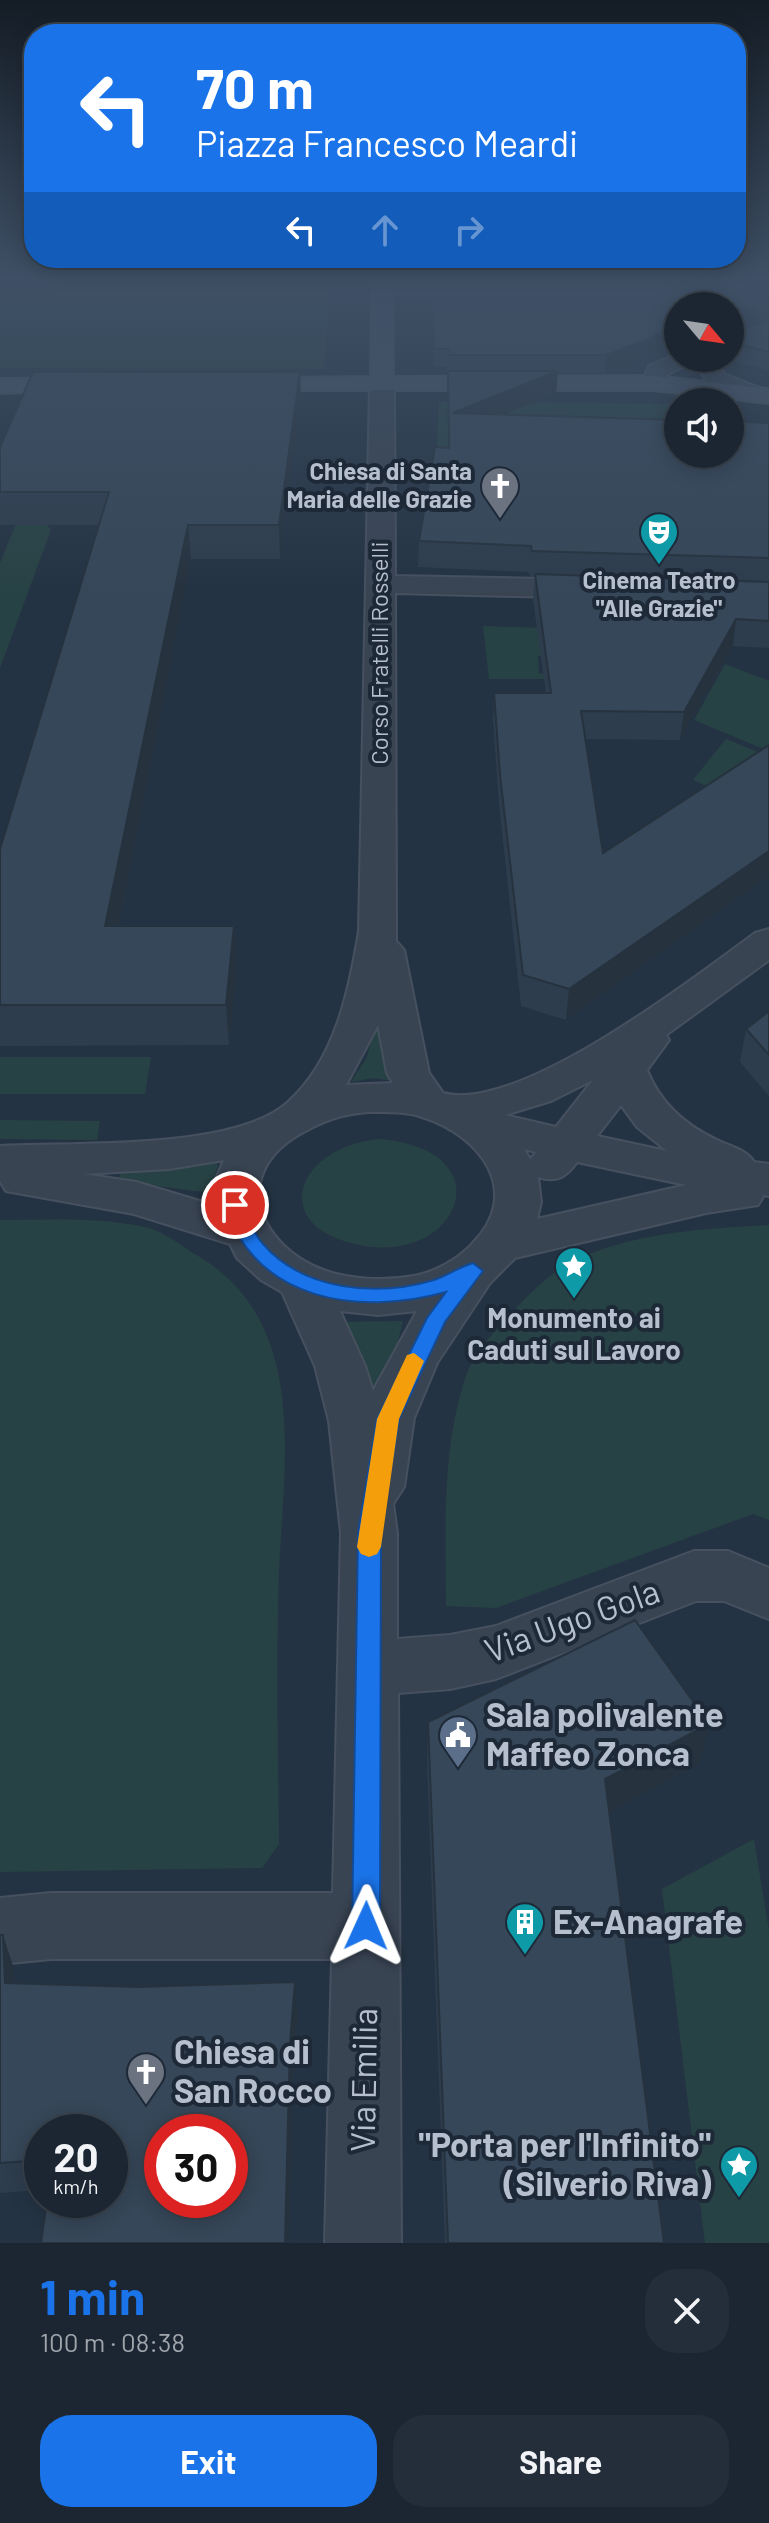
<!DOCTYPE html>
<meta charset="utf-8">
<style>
:root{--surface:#1b2632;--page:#242e3a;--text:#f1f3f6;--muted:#a0a5ac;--line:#39434d;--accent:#1a73e8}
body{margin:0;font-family:Barlow,sans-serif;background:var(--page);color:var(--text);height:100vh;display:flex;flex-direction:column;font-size:30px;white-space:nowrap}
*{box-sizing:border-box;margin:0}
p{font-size:26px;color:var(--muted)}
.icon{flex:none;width:44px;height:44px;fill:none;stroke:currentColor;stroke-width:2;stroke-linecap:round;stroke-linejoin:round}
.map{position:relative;height:2243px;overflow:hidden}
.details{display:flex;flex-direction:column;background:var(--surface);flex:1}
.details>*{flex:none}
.hud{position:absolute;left:24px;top:24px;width:722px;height:244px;border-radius:32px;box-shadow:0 4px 20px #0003,0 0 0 2px var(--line);background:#1a73e8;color:#fff;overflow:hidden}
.needle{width:52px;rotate:119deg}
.tools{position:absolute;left:664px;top:292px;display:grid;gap:16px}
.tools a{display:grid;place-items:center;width:80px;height:80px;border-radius:50%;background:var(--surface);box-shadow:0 4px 20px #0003,0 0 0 2px var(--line);font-size:40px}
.speed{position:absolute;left:24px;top:2114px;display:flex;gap:16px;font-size:40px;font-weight:700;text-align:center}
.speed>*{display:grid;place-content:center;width:104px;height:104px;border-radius:50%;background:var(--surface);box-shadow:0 4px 20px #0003,0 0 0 2px var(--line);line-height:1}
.speed small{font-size:20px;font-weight:400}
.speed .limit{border:12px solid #d22;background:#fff;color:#111}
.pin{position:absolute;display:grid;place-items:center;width:68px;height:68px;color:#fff;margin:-34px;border:4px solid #fff;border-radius:50%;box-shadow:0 2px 8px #0007}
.me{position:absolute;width:88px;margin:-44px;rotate:1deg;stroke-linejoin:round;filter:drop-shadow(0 0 6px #0008)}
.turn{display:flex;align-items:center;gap:28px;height:168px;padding:0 40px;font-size:36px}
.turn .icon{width:104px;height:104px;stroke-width:2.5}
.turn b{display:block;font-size:56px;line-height:68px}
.lanes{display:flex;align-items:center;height:76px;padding:0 40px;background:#0003;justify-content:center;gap:40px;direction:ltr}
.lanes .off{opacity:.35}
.round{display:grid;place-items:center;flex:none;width:84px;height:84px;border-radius:32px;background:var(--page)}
.head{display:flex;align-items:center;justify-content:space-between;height:136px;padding:0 40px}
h1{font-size:48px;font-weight:700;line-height:60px;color:var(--accent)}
.action{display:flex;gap:16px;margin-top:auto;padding:16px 40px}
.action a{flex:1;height:92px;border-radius:32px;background:var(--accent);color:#fff;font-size:32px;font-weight:700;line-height:92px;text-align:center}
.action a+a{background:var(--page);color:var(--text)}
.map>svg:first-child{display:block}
.green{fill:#274244}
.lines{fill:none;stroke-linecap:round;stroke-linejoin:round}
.street-casing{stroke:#46505f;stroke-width:4}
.secondary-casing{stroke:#46505f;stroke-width:4}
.street{fill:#394453;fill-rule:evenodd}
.secondary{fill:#475366;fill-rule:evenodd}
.wall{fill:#2e3d4d;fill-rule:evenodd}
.shaded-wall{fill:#26323e}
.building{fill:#364759;stroke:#26323e;stroke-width:2;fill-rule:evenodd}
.route{fill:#1a73e8;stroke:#114b97;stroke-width:2}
.slow{fill:#f59e0b}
.labels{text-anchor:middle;stroke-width:8;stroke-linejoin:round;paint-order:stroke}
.far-poi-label{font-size:24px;font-weight:bold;fill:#b6bfcd;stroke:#1e2938;text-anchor:end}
.far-street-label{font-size:24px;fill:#b6bfcd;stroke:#1e2938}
.poi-label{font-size:28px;font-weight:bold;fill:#b6bfcd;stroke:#1e2938}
.near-street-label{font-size:34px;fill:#b6bfcd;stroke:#1e2938}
.near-poi-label{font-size:34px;font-weight:bold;fill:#b6bfcd;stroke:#1e2938;text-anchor:start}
</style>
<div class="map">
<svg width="769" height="2243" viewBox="0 0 769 2243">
<rect width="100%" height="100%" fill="#243343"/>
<g class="green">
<path d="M0 280H331L324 369 0 368Z"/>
<path d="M439 402 678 404V430L436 471Z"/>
<path d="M21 511 45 522 51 530 0 668V563Z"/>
<path d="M483 626 543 628 563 655 538 656 539 673 547 674V679H489Z"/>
<path d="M725 664 769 681V751L694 720Z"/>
<path d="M726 739 768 756 715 790 693 780Z"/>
<path d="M374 1030H379L382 1056 394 1081 373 1078 351 1082 367 1057Z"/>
<path d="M0 1057H151L145 1094H0Z"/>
<path d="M0 1120 100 1121 97 1140 0 1139Z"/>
<path d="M381 1139C508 1151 458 1269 355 1244 267 1224 298 1145 381 1139Z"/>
<path d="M213 1159 218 1165 210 1189 202 1192 121 1181 119 1177 122 1167Z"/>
<path d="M0 1220C48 1220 98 1217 145 1227 161 1230 179 1244 193 1253 310 1318 284 1459 279 1571 276 1662 278 1753 279 1844L262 1868 0 1872Z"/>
<path d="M769 1225V1520L753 1514 496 1608 446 1606C446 1530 441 1450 466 1376 473 1356 493 1332 508 1317 526 1297 548 1274 572 1262 632 1232 704 1229 769 1225Z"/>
<path d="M403 1321 381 1409 376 1412 346 1322Z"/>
<path d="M754 1839 769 1931V2243H705L662 1889Z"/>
</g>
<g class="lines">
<g class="street-casing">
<g id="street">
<path d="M382 284H488L498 290 488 296 375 294 372 290 375 286Z"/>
<path d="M678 354V358H699L667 375 662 388H646L642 383 649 366Z"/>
<path d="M700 358H722L720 366 724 374 762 389 766 394 754 401 707 383 698 366Z"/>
<path d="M382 378 394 385 395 576 595 580 605 583 609 589 605 595 595 598 395 593 396 941 404 950 429 1073 443 1093C518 1114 694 978 755 933L769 929V960L666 1035 669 1040 647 1070C660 1103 685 1125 717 1140 730 1147 746 1149 754 1162L769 1164V1196L764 1195 758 1205 706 1213 515 1258 490 1283 437 1363 414 1418 404 1487 393 1504 397 1533V1639L450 1635 496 1626 694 1551H728L769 1568V1619L724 1601H696L496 1679 450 1689 398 1693 401 2243H325L332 1959H51L0 1964V1898L51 1893H333L341 1533 329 1421 315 1366 282 1292 261 1280 237 1258 230 1244 134 1214 6 1191 0 1181V1146C71 1142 233 1151 287 1103 335 1061 349 991 359 931L370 385ZM378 1025 387 1073 393 1083 346 1085ZM593 1080 556 1127 505 1115 551 1101ZM621 1105 637 1127 667 1151 597 1136ZM368 1112C386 1112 405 1111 422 1117 480 1135 524 1192 472 1244 457 1260 435 1272 414 1276 386 1281 350 1280 323 1270 258 1245 230 1174 300 1134 323 1121 341 1114 368 1112ZM524 1149 536 1152 530 1160V1159ZM224 1160 215 1181 213 1205 136 1182 83 1174 169 1169ZM577 1162 686 1185 537 1219 541 1202 538 1177C557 1183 566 1177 577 1162ZM340 1311 378 1315 417 1311 373 1391 365 1366Z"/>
</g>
</g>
<g class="secondary-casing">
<g id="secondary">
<path d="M372 280H392L393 377 654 376 769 389V403L654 390H234L230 385 242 378 371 377Z"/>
<path d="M86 378 98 385 94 390 0 393V379Z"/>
</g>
</g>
<use href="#street" class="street"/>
<use href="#secondary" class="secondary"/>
</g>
<g class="wall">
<path d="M430 280H769V318L730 330 678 306V346L675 345 605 373H557L556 393 505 414 769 423V648L733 646 680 740 585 739 603 853 566 1020 521 1006 499 804 493 721 494 693H546L533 600 535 577H530L529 572 418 567 419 541 448 448V374L447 367H434L429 297ZM569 281H731L741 283Z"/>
<path d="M769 319V371L723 358H730V331L733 333Z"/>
<path d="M301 402 280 559H191L119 926H234L237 965 229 1045 0 1046V849L99 525H0V447Z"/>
<path d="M769 1011V1096L740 1062 746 1029Z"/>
<path d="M428 1722 700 1763 610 1812 664 2243H445L427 1762Z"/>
<path d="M0 1935 14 1969 15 1983 298 2016 293 2075 110 2200 42 2132V2190L0 2193Z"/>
</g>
<g class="shaded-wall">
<path d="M769 300 768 317 730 330V314Z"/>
<path d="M677 327 675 345 605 373 607 355Z"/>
<path d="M558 371 556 393 452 436 453 413Z"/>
<path d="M300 372 301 402 280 559 279 525Z"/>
<path d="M188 525 191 559 111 966 105 926Z"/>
<path d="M736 619 733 646 680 740 684 712Z"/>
<path d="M769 851V876L566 1020 569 989Z"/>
<path d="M234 926 237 965 229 1045 226 1005Z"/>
<path d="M709 1724 700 1763 599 1818 605 1779Z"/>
<path d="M3 1935 14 1969 17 2016 5 1983Z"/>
<path d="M295 1982 298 2016 293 2075 289 2243H285L290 2043Z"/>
</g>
<g class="building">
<path d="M430 280 733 282 769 287V300L730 314V306H678V327L607 355H448V349H434Z"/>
<path d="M769 319V352L730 341V331L733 333Z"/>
<path d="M448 371H558L453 413 678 420V454H730V421L769 423V558L532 551 531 546 419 541 435 447 449 448Z"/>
<path d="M33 372H300L279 525H188L105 926H234L226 1005H0V849L109 492H0V447Z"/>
<path d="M535 574 769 582V621L736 619 684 712 581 711 603 853 769 745V851L569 989 523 975 500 775 494 693H551Z"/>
<path d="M769 1011V1055L746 1029Z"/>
<path d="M635 1620 709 1724 605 1779 664 2243H448L428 1722Z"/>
<path d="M0 1935H3L5 1983 137 1987 295 1982 290 2043 285 2243H41L47 2200H110V2132H42V2160L0 2163ZM162 2132H230V2200H162Z"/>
</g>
<linearGradient id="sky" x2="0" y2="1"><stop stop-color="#141c25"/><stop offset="0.47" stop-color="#3f5066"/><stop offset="1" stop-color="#3f5066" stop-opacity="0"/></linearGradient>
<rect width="769" height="594" fill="url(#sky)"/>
<path class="route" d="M235 1198 242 1200C250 1215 251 1231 263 1244 304 1291 377 1297 434 1280 447 1276 459 1267 473 1263L483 1271 445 1322 399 1419 385 1504 381 1533 380 1926 376 1936 366 1940 356 1936 352 1926 358 1533 377 1419 427 1318 446 1292C359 1316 256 1302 225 1205Z"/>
<path class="slow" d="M414 1353 424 1361 399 1419 381 1547 377 1554 369 1557 361 1554 357 1547 377 1419 407 1355Z"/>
<defs>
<g id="church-pin" transform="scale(2)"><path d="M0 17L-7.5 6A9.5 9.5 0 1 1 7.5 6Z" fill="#6b7280" stroke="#1e2938"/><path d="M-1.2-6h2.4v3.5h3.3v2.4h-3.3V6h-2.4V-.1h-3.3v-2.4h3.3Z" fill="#fff"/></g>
<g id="theatre-pin" transform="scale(2)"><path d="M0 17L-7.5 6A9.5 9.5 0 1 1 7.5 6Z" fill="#0f9aa8" stroke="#1e2938"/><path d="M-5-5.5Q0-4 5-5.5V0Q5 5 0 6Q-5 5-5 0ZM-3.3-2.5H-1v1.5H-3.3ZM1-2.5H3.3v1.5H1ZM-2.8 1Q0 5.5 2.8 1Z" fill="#fff"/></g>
<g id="sight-pin" transform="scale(2)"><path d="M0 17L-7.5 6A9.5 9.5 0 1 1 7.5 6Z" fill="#0f9aa8" stroke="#1e2938"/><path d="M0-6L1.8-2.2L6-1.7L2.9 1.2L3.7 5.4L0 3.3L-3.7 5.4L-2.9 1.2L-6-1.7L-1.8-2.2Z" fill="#fff"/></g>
<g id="civic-pin" transform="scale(2)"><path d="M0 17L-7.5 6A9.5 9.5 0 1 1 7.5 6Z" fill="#5c6f8a" stroke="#1e2938"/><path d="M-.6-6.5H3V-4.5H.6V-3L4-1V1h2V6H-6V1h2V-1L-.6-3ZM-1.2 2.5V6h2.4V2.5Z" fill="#fff"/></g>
<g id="building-pin" transform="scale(2)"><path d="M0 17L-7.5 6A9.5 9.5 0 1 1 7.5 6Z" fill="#0f9aa8" stroke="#1e2938"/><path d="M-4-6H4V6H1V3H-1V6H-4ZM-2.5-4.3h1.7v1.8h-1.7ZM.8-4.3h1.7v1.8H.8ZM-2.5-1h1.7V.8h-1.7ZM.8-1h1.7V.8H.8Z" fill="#fff"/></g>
</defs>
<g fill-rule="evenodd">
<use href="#church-pin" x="500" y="486"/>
<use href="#theatre-pin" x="659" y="532"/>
<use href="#sight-pin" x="574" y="1266"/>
<use href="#civic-pin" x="458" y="1735"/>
<use href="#building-pin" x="525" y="1922"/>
<use href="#church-pin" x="146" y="2072"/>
<use href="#sight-pin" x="739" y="2165"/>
</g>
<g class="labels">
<g class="far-poi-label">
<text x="472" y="480">Chiesa di Santa<tspan x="472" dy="28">Maria delle Grazie</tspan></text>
<text x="659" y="589" text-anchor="middle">Cinema Teatro<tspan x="659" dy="28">"Alle Grazie"</tspan></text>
</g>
<g class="far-street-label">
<text transform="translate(380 653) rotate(-90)" y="8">Corso Fratelli Rosselli</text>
</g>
<g class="poi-label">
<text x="574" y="1328">Monumento ai<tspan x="574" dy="32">Caduti sul Lavoro</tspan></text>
</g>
<g class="near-street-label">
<text transform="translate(572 1621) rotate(-20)" y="12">Via Ugo Gola</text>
<text transform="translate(364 2080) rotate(-89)" y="12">Via Emilia</text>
</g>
<g class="near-poi-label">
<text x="486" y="1727">Sala polivalente<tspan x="486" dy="39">Maffeo Zonca</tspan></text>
<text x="553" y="1934">Ex-Anagrafe</text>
<text x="174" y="2064">Chiesa di<tspan x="174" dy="39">San Rocco</tspan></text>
<text x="711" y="2157" text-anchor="end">"Porta per l'Infinito"<tspan x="711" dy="39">(Silverio Riva)</tspan></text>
</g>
</g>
</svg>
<div class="tools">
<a><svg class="needle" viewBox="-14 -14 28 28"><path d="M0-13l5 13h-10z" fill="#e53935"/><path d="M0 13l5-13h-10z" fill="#a0a5ac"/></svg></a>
<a><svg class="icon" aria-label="sound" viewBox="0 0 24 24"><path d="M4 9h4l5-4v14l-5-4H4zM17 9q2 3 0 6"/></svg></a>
</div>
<div class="speed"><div>20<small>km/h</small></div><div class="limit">30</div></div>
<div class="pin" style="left:235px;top:1205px;background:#d93025"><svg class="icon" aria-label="arrive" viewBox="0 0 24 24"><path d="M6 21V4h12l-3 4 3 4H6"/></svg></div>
<svg class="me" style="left:366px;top:1926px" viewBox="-20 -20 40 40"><path d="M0-17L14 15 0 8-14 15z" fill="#1a73e8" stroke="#fff" stroke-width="4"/></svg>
<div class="hud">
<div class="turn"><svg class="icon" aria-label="left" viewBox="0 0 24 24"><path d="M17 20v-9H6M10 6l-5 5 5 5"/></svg><div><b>70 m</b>Piazza Francesco Meardi</div></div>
<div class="lanes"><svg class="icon" aria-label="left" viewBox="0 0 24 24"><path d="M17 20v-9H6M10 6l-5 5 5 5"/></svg><svg class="icon off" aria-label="ahead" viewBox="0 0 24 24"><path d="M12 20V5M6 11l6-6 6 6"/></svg><svg class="icon off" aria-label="right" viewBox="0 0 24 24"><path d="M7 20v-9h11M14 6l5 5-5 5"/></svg></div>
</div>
</div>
<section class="details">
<div class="head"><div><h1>1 min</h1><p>100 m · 08:38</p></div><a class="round"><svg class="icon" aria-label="close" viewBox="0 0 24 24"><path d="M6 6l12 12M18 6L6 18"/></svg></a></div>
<div class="action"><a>Exit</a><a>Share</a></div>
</section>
